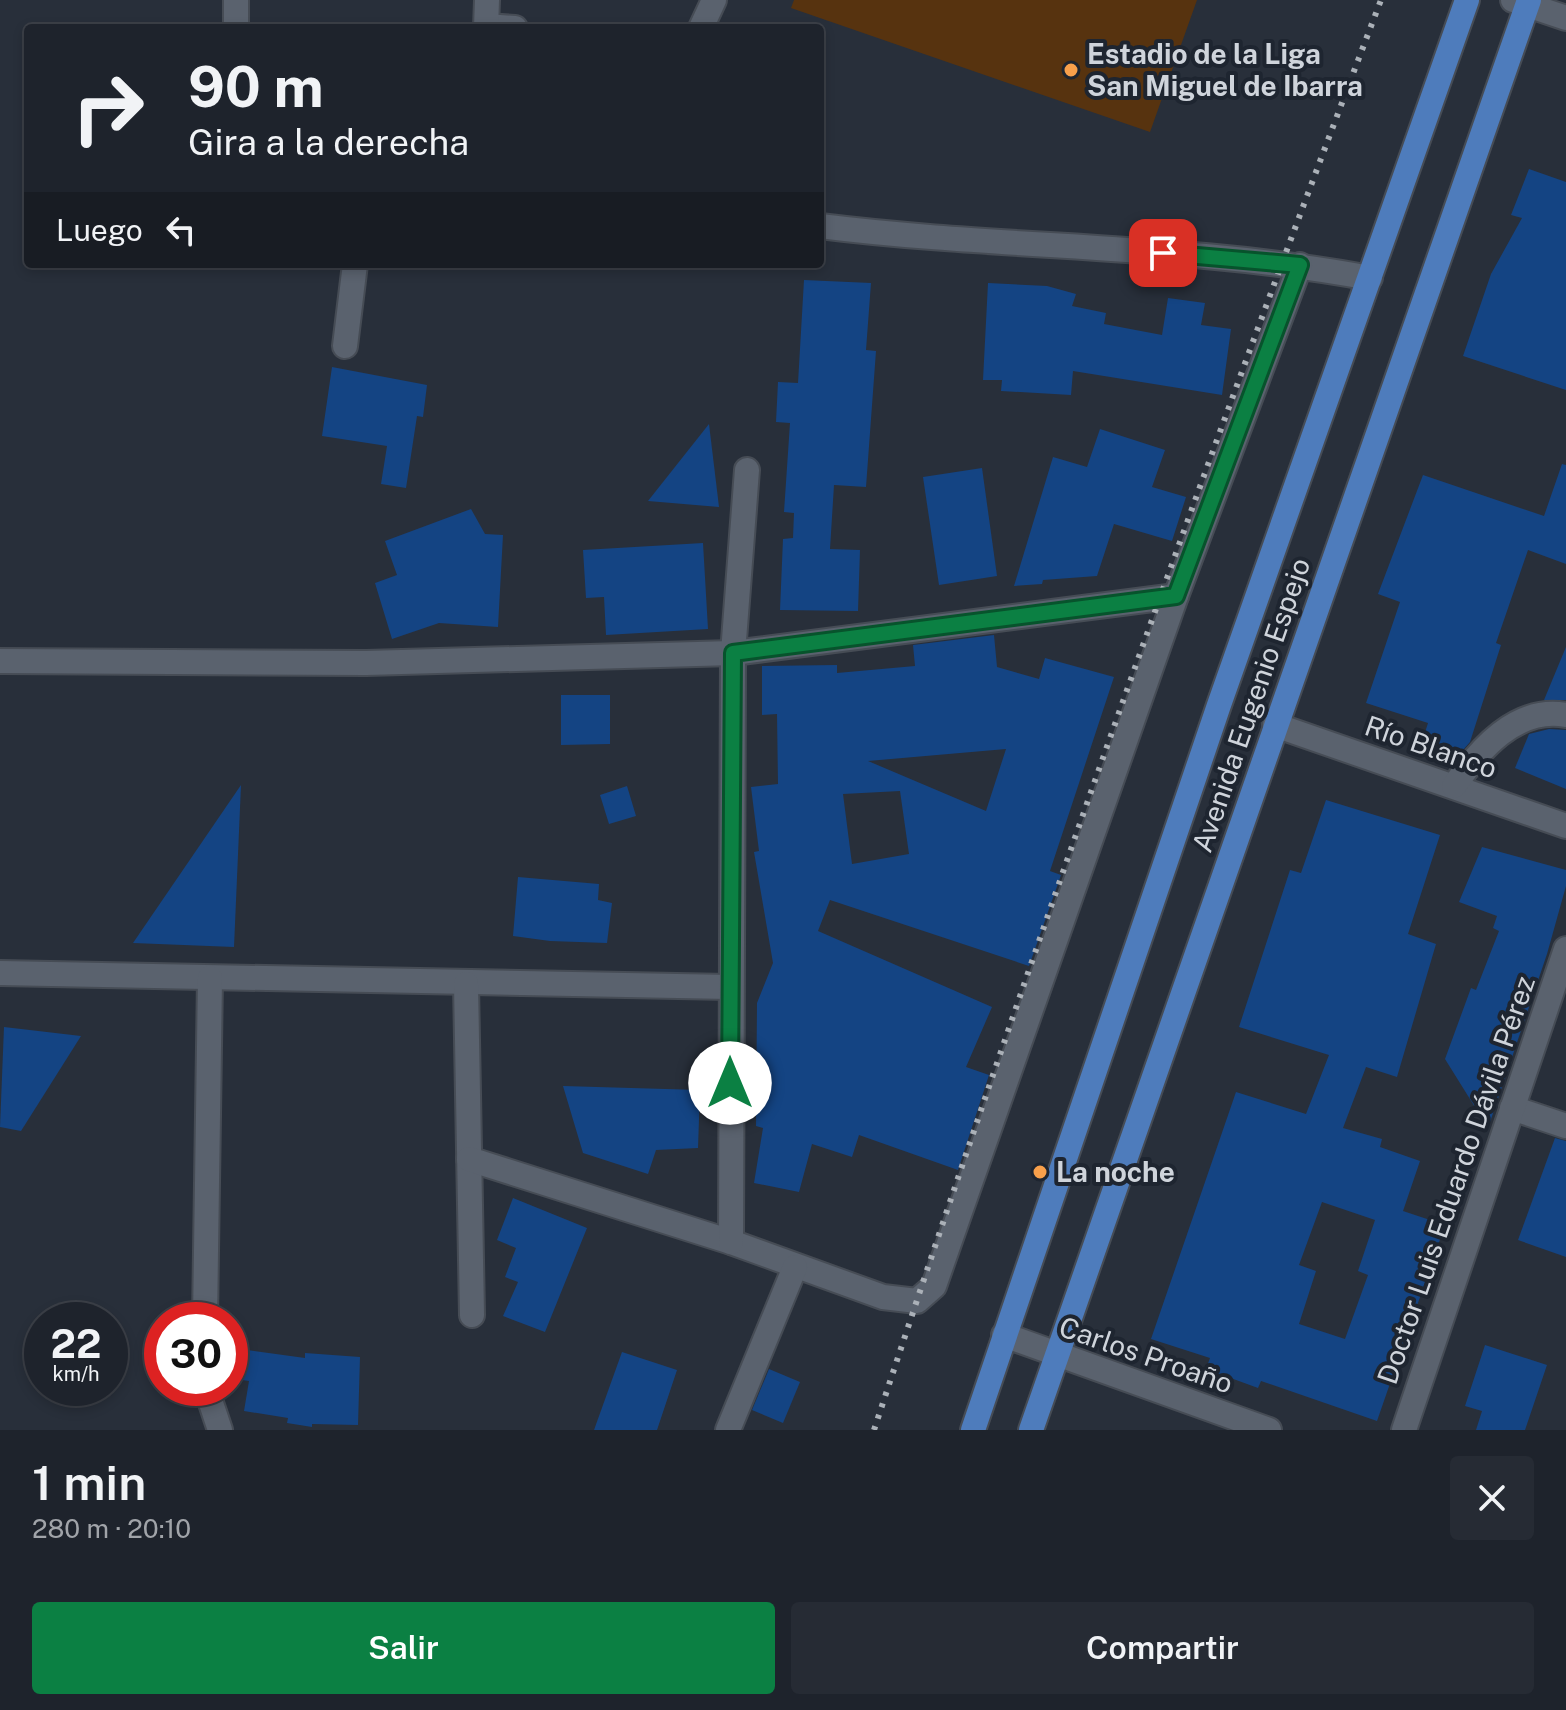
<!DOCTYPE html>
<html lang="es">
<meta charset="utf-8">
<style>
:root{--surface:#1e232c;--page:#262b34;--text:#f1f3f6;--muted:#a1a4a9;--line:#3c4048;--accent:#0b8043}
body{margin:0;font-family:"Public Sans",sans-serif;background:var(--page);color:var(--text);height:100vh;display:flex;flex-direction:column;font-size:30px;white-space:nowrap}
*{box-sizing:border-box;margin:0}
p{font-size:26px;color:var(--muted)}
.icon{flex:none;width:44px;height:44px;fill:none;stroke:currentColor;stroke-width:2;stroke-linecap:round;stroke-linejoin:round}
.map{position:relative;height:1430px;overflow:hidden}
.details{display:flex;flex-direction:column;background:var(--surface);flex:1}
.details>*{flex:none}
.top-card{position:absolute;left:24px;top:24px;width:800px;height:244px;border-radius:8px;box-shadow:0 4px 12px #0003,0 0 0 2px var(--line);background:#1e232c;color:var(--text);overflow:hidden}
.speed{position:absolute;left:24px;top:1302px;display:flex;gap:16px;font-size:40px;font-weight:700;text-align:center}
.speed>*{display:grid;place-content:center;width:104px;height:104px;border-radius:50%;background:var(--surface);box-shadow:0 4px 12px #0003,0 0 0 2px var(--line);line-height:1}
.speed small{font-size:20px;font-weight:400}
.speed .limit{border:12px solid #d22;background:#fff;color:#111}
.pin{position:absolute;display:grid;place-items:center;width:68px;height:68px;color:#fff;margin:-34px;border-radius:16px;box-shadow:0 4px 12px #0006}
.me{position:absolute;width:88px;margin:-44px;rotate:0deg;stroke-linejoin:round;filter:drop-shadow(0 0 6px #0008)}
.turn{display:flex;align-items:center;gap:28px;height:168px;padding:0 32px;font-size:36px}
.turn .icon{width:104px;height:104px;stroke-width:2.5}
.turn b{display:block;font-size:56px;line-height:68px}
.then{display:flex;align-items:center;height:76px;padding:0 32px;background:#0003;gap:16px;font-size:30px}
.round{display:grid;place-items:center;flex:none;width:84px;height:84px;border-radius:8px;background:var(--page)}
.overview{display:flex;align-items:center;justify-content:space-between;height:136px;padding:0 32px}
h1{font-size:48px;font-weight:600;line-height:60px}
.button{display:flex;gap:16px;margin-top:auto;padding:16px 32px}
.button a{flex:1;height:92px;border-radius:8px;background:var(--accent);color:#fff;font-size:32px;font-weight:600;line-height:92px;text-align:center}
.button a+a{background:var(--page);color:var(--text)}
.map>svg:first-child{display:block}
.green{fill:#57330f}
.building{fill:#144483;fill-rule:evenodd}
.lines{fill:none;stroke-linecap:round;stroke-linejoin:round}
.minor-casing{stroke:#464c55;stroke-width:28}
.major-casing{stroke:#464c55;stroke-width:28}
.minor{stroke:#5a626e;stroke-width:24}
.major{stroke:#4e7cbc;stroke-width:24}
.rail{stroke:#abb1b8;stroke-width:6;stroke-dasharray:4 8;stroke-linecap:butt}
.route-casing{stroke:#07532c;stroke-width:20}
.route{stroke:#0b8043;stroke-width:14}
.poi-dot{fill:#f8a04b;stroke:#1e2530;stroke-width:3}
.labels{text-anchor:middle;stroke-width:8;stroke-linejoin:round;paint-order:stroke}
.poi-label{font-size:28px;font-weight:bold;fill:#cfd4db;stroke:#1e2530;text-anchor:start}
.street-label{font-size:28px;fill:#cfd4db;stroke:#1e2530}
</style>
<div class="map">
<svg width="1566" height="1430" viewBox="0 0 1566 1430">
<rect width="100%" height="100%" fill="#282f3a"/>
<path class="green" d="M794 0H1197L1150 132 791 8Z"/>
<g class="building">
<path d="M1529 169 1566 182V390L1463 356 1491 274 1522 218 1511 215Z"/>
<path d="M804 280 871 283 866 350 876 351 866 487 834 485 830 549 860 550 858 611 780 610 783 539 793 538 794 513 784 512 790 423 776 422 778 382 798 383Z"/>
<path d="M988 283 1047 286 1076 294 1072 306 1106 313 1104 324 1162 335 1168 298 1205 303 1201 325 1231 329 1222 395 1073 371 1071 395 1001 391 1002 380H983Z"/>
<path d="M332 367 427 385 423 417 417 416 406 488 381 484 387 446 322 436Z"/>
<path d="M709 424 719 507 648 501Z"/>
<path d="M1100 429 1165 450 1152 487 1186 497 1172 541 1114 524 1097 576 1043 580 1042 584 1014 586 1053 457 1087 467Z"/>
<path d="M1562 464 1566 465V564L1528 550 1496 643 1501 645 1470 742 1457 757 1421 745 1428 723 1366 703 1400 602 1378 594 1423 475 1544 516Z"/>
<path d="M982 468 997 576 939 585 923 477Z"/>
<path d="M471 509 485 534 503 535 498 627 439 623 392 639 375 583 397 575 385 541Z"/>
<path d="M703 543 708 629 606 635 604 597 586 598 583 550Z"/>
<path d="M994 635 997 667 1039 679 1045 658 1114 677 1050 871 1061 875 1029 966 830 900 818 931 992 1007 966 1067 989 1075 958 1170 859 1135 852 1157 812 1144 799 1192 754 1183 763 1128 756 1126 757 1003 773 963 754 852 759 851 751 787 778 784 777 714 762 715V666L837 665V673L915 666 913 645ZM1006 749 986 811 868 761ZM900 791 909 854 852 864 843 794Z"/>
<path d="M1566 647V700H1544Z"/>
<path d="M561 695H610V744L561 745Z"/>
<path d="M1549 729 1566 730V789L1515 768 1529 734Z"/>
<path d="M241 785 234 947 133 943Z"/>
<path d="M627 786 636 816 609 824 600 795Z"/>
<path d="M1326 800 1440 835 1408 934 1436 944 1397 1077 1366 1067 1343 1128 1382 1139 1380 1147 1420 1161 1403 1211 1445 1225 1377 1421 1261 1381 1258 1388 1206 1369 1210 1358 1151 1339 1236 1092 1306 1114 1329 1055 1239 1027 1290 870 1301 873ZM1322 1202 1375 1220 1358 1271 1368 1275 1345 1339 1299 1324 1316 1271 1299 1265Z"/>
<path d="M1482 847 1566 870V886L1547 954 1488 1128 1445 1059 1471 988 1476 990 1499 931 1493 928 1497 916 1459 902Z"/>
<path d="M518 877 599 884 598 900 612 903 607 943 550 941 513 936Z"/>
<path d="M4 1027 81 1036 21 1131 0 1127Z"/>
<path d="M563 1086 700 1090 698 1148 656 1150 648 1174 583 1153Z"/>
<path d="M1555 1138 1566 1141V1257L1518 1240Z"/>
<path d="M513 1198 587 1228 545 1332 503 1316 518 1282 505 1277 516 1248 497 1240Z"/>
<path d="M1485 1345 1547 1365 1525 1430H1476L1482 1411 1465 1406Z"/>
<path d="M240 1349 305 1358V1353L360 1357 358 1425 312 1424V1427L287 1423 288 1418 244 1411 249 1381 235 1379Z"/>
<path d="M622 1352 677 1370 657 1430H594Z"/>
<path d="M769 1369 800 1382 783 1423 752 1410Z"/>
</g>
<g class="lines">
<g class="minor-casing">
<g id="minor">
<path d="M1513 0 1566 18"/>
<path d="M486 26 515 28"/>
<path d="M236 28V0"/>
<path d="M486 28 487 0"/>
<path d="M701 28 714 0"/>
<path d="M820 226C1003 249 1189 244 1370 278"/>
<path d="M345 346 355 264"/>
<path d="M0 661 366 663 733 653 1176 596"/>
<path d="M1275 725 1566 826"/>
<path d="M1454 786C1479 750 1516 706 1566 715"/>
<path d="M0 973 730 987"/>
<path d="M466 984 472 1315"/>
<path d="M1512 1108 1566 1126"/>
<path d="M469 1159 731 1242 883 1297 917 1301 934 1286 1176 596 1300 265"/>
<path d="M731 1242 733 653 747 470"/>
<path d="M205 1320 210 978"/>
<path d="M1004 1335 1269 1430"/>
<path d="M206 1388 220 1430"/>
<path d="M728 1430 795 1267"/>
<path d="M1404 1430 1566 949"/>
</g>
</g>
<g class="major-casing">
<g id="major">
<path d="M973 1430 1219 705 1467 0"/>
<path d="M1031 1430 1529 0"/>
</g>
</g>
<use href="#minor" class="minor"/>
<use href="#major" class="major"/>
<path class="rail" d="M874 1430C1032 950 1201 472 1381 0"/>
</g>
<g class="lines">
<g class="route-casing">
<path id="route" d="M730 1083 733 653 1176 596 1300 265 1163 253"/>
</g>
<use href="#route" class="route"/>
</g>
<g class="poi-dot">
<circle cx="1071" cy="70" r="8"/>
<circle cx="1040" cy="1172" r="8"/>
</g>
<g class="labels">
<g class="poi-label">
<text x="1087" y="64">Estadio de la Liga<tspan x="1087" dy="32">San Miguel de Ibarra</tspan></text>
<text x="1056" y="1182">La noche</text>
</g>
<g class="street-label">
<text transform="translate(1251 705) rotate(-71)" y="10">Avenida Eugenio Espejo</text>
<text transform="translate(1431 747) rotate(19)" y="10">Río Blanco</text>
<text transform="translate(1456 1180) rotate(-71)" y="10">Doctor Luis Eduardo Dávila Pérez</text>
<text transform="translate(1146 1355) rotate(19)" y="10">Carlos Proaño</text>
</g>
</g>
</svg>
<div class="speed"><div>22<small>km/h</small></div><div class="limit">30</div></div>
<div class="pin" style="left:1163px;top:253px;background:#d93025"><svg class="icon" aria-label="arrive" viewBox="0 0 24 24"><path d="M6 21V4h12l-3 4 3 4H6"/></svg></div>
<svg class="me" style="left:730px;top:1083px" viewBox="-20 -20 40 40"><circle r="19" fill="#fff"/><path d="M0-13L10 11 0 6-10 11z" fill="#0b8043"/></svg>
<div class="top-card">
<div class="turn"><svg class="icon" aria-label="right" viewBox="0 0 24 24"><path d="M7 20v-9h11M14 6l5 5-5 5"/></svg><div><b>90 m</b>Gira a la derecha</div></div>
<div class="then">Luego<svg class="icon" aria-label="left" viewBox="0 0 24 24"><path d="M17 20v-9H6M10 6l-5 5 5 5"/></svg></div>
</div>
</div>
<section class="details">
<div class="overview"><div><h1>1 min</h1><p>280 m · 20:10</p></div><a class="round"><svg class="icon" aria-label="close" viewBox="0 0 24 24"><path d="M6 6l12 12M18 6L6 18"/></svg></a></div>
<div class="button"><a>Salir</a><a>Compartir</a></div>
</section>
